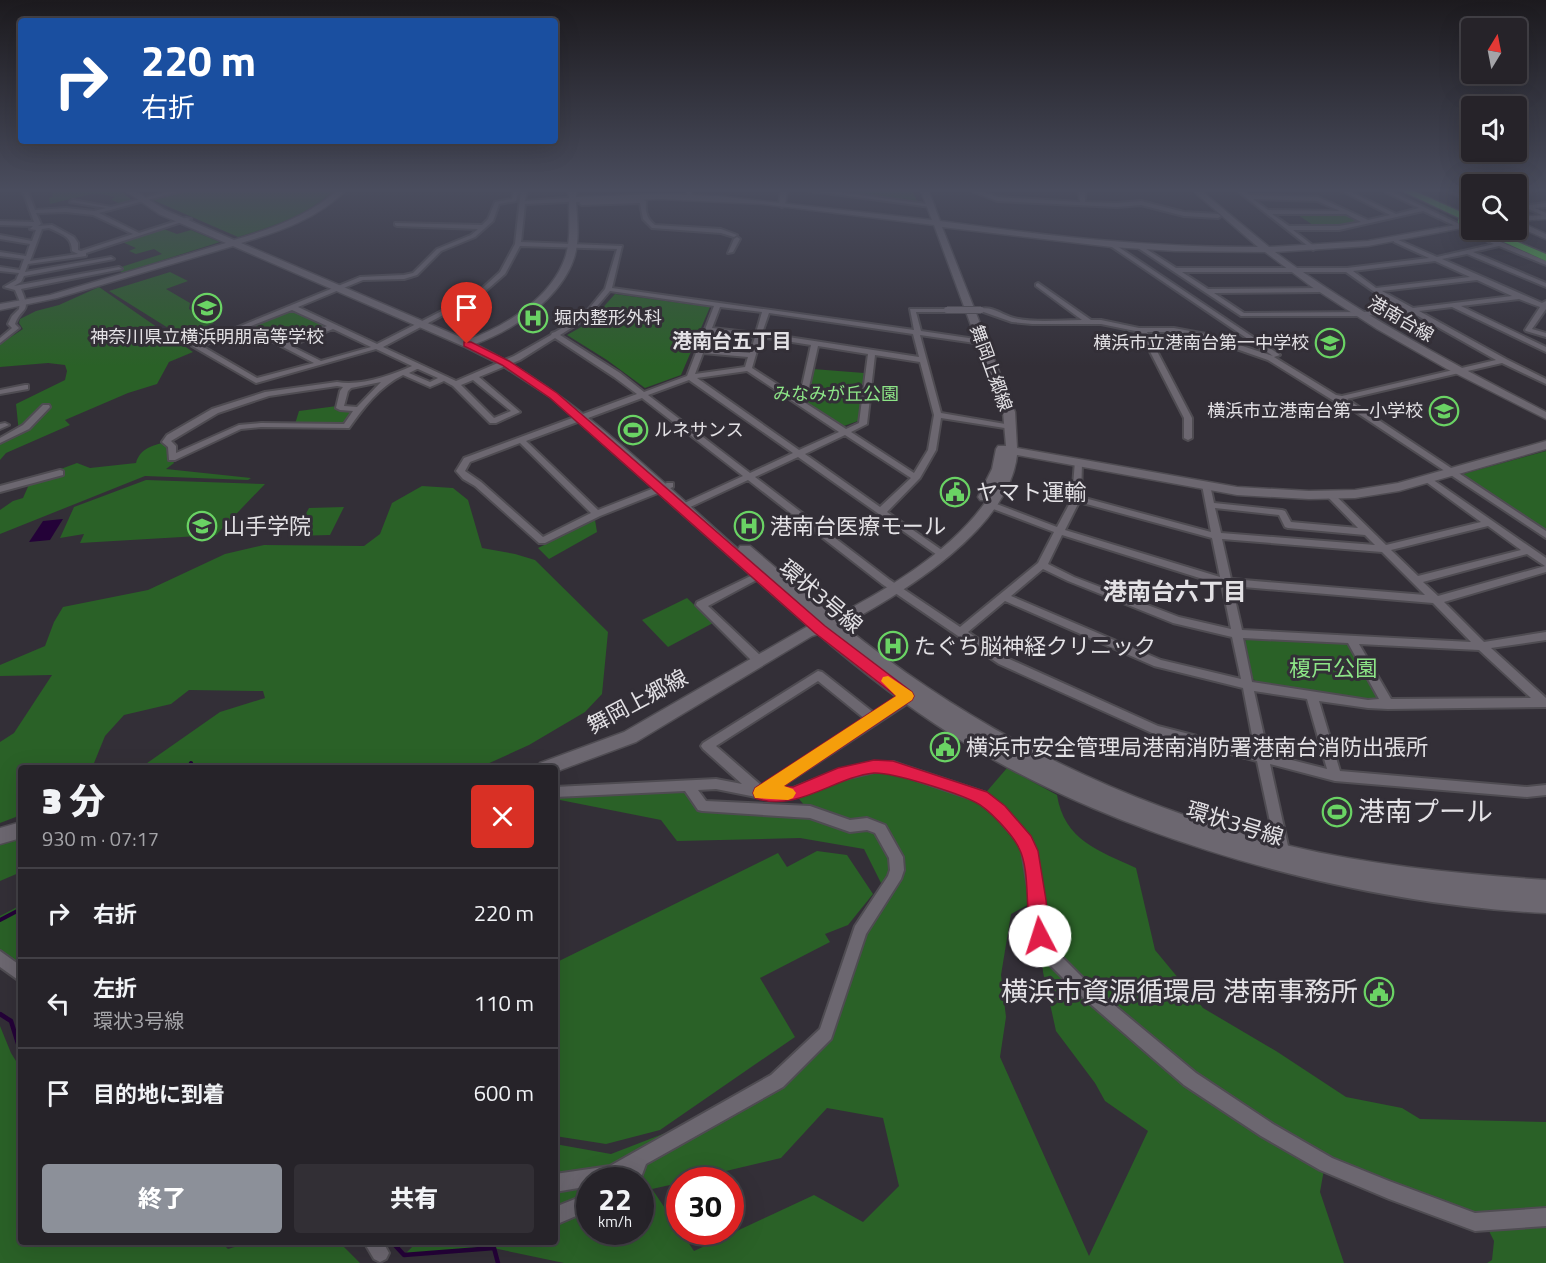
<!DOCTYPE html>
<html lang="ja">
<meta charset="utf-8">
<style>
:root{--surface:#262329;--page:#322f35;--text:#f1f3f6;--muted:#a4a4a8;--line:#424046;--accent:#8c9099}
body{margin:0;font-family:"Titillium Web","Noto Sans JP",sans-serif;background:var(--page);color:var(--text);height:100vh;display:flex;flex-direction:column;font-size:22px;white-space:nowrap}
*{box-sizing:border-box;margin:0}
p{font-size:20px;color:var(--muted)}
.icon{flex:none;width:33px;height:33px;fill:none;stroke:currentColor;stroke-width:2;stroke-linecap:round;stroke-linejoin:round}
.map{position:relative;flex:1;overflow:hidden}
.drawer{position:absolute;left:18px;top:765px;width:540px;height:480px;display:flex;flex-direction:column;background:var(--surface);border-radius:6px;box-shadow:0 6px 24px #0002,0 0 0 2px var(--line)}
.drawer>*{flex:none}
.top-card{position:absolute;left:18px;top:18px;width:540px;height:126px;border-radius:6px;box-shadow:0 6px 24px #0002,0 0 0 2px var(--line);background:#1a4fa0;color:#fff;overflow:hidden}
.needle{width:39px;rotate:10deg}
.controls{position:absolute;left:1461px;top:18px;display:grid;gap:12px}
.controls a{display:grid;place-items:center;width:66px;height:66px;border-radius:6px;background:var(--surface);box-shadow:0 6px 24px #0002,0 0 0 2px var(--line);font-size:30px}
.speed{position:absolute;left:576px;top:1167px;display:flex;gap:12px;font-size:30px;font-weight:700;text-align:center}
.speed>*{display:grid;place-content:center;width:78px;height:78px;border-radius:50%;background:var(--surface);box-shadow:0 6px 24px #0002,0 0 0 2px var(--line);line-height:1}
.speed small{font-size:15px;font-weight:400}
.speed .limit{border:9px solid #d22;background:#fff;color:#111}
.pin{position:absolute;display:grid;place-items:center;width:51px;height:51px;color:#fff;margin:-62px -26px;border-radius:50% 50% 50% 0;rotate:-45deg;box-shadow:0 0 6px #0007}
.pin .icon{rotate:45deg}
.me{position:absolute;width:66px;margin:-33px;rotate:355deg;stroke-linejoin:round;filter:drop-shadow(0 0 4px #0008)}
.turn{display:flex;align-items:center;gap:21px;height:126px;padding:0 24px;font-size:27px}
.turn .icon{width:78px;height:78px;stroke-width:2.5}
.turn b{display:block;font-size:42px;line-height:51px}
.round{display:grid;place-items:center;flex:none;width:63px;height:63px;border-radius:6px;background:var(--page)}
.summary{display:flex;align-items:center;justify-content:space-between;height:102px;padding:0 24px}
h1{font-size:36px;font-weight:800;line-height:45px}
.action{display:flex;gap:12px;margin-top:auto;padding:12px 24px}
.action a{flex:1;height:69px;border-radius:6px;background:var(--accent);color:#fff;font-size:24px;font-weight:800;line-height:69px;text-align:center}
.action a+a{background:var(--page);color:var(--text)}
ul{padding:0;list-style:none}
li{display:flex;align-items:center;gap:18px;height:90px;padding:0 24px;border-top:2px solid var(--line)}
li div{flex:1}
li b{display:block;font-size:22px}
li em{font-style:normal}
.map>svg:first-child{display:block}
.green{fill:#2a6127;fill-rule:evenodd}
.water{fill:#240238}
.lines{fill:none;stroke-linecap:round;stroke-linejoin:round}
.stream-far1{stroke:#240238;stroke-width:4}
.stream{stroke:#240238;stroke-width:4.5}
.street-casing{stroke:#4f4c52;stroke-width:4}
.secondary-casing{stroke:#4f4c52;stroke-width:3}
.highway-casing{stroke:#4f4c52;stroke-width:3}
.street{fill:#6c6770;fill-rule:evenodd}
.secondary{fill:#6c6770;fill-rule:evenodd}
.highway{fill:#4bb546;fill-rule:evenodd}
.street-bridge-casing{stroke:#4f4c52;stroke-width:8;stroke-linecap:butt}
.highway-bridge-casing{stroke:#4f4c52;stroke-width:11;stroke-linecap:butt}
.street-bridge{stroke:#6c6770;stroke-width:6}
.highway-bridge{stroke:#4bb546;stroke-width:10}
.route{fill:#e11d48;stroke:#92132f;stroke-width:1.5}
.slow{fill:#f59e0b}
.labels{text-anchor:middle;stroke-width:6;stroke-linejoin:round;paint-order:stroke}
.far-poi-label{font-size:18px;fill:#e3e1e5;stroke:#332f37;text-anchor:start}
.far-street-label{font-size:18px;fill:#e3e1e5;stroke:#332f37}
.far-park-label{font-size:18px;fill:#8de587;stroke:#332f37}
.far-neighbourhood-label{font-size:20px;font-weight:bold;fill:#e3e1e5;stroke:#332f37}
.poi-label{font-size:22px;fill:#e3e1e5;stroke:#332f37;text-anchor:start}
.street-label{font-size:22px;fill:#e3e1e5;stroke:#332f37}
.park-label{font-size:22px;fill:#8de587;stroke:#332f37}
.neighbourhood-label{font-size:24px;font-weight:bold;fill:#e3e1e5;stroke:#332f37}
.near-poi-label{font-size:27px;fill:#e3e1e5;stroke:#332f37;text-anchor:start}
</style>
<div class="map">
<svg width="1546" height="1263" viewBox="0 0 1546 1263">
<rect width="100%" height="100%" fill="#332f37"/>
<g class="green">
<path d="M51 189H118L133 201 108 209V207L119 203 111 200 115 197 102 194H91L50 204 49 198 53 197Z"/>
<path d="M190 189H335C307 216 274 226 238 237L153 200Z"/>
<path d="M814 189H912L917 201 912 202Z"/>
<path d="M1295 213 1346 214 1362 222 1338 227H1316Z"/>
<path d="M161 228 177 234 191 230 220 242 122 273 118 268 162 254 154 249 136 254 129 251 136 248 120 241Z"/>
<path d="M170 272 188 281 166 289 190 303 189 309 214 323 181 336 109 291Z"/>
<path d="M99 287 193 352 169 362 157 384 128 393 65 420 70 425 6 453 0 460V444L19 433 16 404 65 380 67 371 65 365 48 363 0 367V344L23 329 19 323 20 319 36 311 59 305Z"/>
<path d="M615 294 710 307 681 375 645 388 607 360 567 335 590 322Z"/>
<path d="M292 310 328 327 285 344 252 326Z"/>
<path d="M813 369 864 373 858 421 844 426 795 395 809 388Z"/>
<path d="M337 406V409L355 411 344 425 295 424 299 411Z"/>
<path d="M166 442 174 463 166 469 251 478 248 480 145 476 0 534V510L13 501 23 498 31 480 77 463 90 468 136 463C140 448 154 445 166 442Z"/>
<path d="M1546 451V532L1459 475Z"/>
<path d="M146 480 265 484 216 535 80 543 84 534 60 538 74 507Z"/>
<path d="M422 486 453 488 468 500 482 548 515 554 535 560 608 632 602 694 585 712 529 745 485 765 430 768H140L220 712 265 698 263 691 189 690 171 704 124 715 105 736 92 768H21V815L0 823V742L14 733 52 675 0 676V665L45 646 54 622 63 607 148 590 225 554 264 545 364 546 380 534 392 503Z"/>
<path d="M344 507 330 535 294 536 309 508Z"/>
<path d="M595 520 597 532 549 559 538 548Z"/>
<path d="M687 598 713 623 668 647 642 620Z"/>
<path d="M1248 639 1346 644 1351 646 1378 696 1377 700 1257 682 1253 679 1245 641Z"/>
<path d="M893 767 982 797 1007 768 1057 795C1064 840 1099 851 1136 868L1155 950 1203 1008 1276 1051 1346 1097 1402 1108 1420 1119 1546 1122V1263H1487L1492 1260 1494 1241 1482 1217 1326 1158 1320 1192 1344 1263H564L493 1248 404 1255 417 1242H555V1144L611 1154 769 1093 790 1081 823 1037 857 940 894 875 881 883 864 849 800 838 677 841 661 820 555 799V796L691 785 703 806 810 812 794 793 838 775ZM1037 900 1043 972 1056 1031 1095 1083 1105 1101 1148 1131 1089 1256 1000 1057 1006 1017 1001 975 1011 914ZM827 1108 883 1118 899 1186 863 1222 814 1195 694 1251 652 1189 679 1183 680 1180H688L781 1158ZM590 1180H640V1232H590Z"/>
<path d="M21 837V872L0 881V844Z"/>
<path d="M817 851 847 855 873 894 848 925 825 934 830 942 760 978 795 1037 660 1130 606 1144 555 1136V963L778 853 787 867Z"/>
<path d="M21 905V974L0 958V916Z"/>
<path d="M0 1026 11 1053 21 1069V1242H221L228 1249 250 1242H339L360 1263H0Z"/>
</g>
<path class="water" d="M63 519 50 540 29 542 43 521Z"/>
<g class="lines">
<g class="stream-far1">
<path d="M188 768 191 763"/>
<path d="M0 920 21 909"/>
</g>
<g class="stream">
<path d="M0 1014 11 1021 21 1053"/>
<path d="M392 1242 404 1255 494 1248 498 1263"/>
</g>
<g class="street-casing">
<g id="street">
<path d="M22 189H27L35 210 66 208 94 211 106 208 70 202 73 200 111 207 178 189H188L99 213 139 233 186 218 191 219 86 253V256L28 264 25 272 111 257 114 259 24 276 21 282 14 286 119 267 122 269 21 289C32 315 22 305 15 324L19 328 0 343V338L12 328 8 324 12 316 19 309 20 302 15 290 4 287 16 280 19 273 0 271V267L20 270 24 259 0 256V252L26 256 30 244 0 239V235L32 241 36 230 30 229 33 226 0 225V221L34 222ZM66 212 93 215 133 234 81 251 78 250V243L74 237 52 225 38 226 41 224 36 213ZM49 228C61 234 72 236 72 251L78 254 30 261 42 229Z"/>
<path d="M514 189H519L516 201 499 204 493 221 475 237 441 251 417 275 404 279 363 280 298 307 377 344 477 293 500 272 515 244 521 189H527L525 201 567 198 570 200 567 202 525 204 521 242 622 246 612 288 914 330 910 309H949L950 310 947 312H916L921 331 982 340 986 342 982 344 920 335 941 413 1011 425 1015 427 1011 429 941 418 936 450 920 478 887 512 946 553 948 555 946 557H940L798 457 755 477 890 580 960 627 1038 563 1054 532 988 507 987 505 988 503H994L1057 527 1072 499 1075 461 1078 460 1082 463 1081 497 1211 532 1202 485 1203 483 1206 482 1210 485 1214 503 1282 510 1285 511 1291 522 1358 528 1326 495 1327 493H1333L1386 545 1481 522 1422 479 1423 477H1429L1546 558V572L1444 602 1484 642 1546 632V640L1491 648 1546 698V707L1388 709 1368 708 1319 701 1340 771 1527 787 1546 785V795L1527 797 1335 781 1270 764 1290 855 1288 859 1283 861 1278 859 1257 761 1152 733 999 664 882 584 748 480 686 509H680L679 507 680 505 743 476 642 398 526 441 598 510 667 483H673V487L600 516 545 543H539L475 486 463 479 456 471 464 458 637 394 614 377 555 338 520 360 479 377 520 412 496 423H490L453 386 444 381 430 387 403 375C379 387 364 407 349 428L261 427 241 429 175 460H169L168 447 162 442 167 435 212 409 265 392 337 382C362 386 389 376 412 366L376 349 256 383 192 346 360 277 404 275 413 273 437 249 471 235 478 229 397 226 395 225V223L482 225 488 219 495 202 512 199ZM520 246 617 249 605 289 583 316 555 332 552 333 551 335 514 356 456 381 383 347 481 295 505 274ZM610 291 714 306 687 376 644 392 620 373 560 335 587 318ZM720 307 762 312 756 333 712 328ZM292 310 327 326 285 343 251 326ZM769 313 913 334 919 357 762 333ZM246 328 314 363 257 378 202 346ZM333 329 371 347 321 361 291 346ZM711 332 755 337 750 353 704 349ZM761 337 811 345 802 386 788 391 752 368ZM818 346 868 354 859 423 846 429 793 395 809 387ZM703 353 748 357 745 367 695 374ZM875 355 920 362 934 415 928 450 914 473 851 432 867 424ZM417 369H418L438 378 430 382 409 373ZM747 371 839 432 799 450 697 378ZM473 380 511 411 494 418 461 385ZM689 380 793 453 750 473 648 395ZM381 382 357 407 344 406 348 391 351 388ZM337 386 343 387 340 391 336 408 340 410 353 411 344 424 261 423 239 425 176 453V446L171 441 218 413 269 396ZM845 435 911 478 880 507 805 454ZM520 443 591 513 543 537 481 482 465 471 470 462ZM1079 502 1212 538 1220 577 1065 530ZM1215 508 1279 515 1285 527 1288 528 1365 535 1375 545 1221 533ZM1488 526 1521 550 1418 576 1391 550ZM1062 535 1222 585 1231 629 1179 617 1074 577 1048 564ZM1222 539 1382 552 1425 595 1231 579ZM1527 554 1545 566 1438 596 1423 582ZM1043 569 1068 581 1173 623 1232 637 1241 679 1161 660 1011 596ZM1232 586 1433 603 1471 642 1242 630ZM1005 601 1154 666 1243 688 1255 751 1158 726 1007 658 968 632ZM1243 638 1348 643 1379 699 1368 700 1252 682ZM1359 644 1479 650 1531 698 1391 699ZM1254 691 1307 699 1327 769 1268 754Z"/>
<path d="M686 189H691L692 198H688Z"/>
<path d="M781 189H787L785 205 782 207 779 205Z"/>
<path d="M796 189H815L934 205 931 207Z"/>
<path d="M966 189H974L998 197 1080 202 1079 193 1076 189H1081L1085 193V202L1117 203 1141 201 1184 212 1218 214 1221 216 1218 218 1184 216 1141 205 1117 207 997 201Z"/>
<path d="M1235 189H1241L1249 195 1318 197 1368 220 1390 215 1338 189H1345L1396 214 1419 208 1379 189H1386L1472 230 1546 261V265L1499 246 1473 252 1546 283V287L1467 254 1442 259 1542 303 1546 301V309L1532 329 1546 333V337L1526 331 1525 330 1540 307 1519 299 1461 306 1546 347V352L1452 307 1419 311 1506 359 1546 379V384L1502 363 1347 399 1546 531V538L1339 401H1334L1268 360 1205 338 1174 332H1147L1192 418V438L1188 440 1184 438V418L1140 332 1101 324H1032L1012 322 978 310C990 304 1002 315 1014 318 1035 323 1060 320 1082 320L1036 286V284L1038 283 1091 320H1101L1139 328H1174L1206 334 1273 356 1109 245V243L1111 242 1280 355 1274 357 1336 395 1342 396 1496 360 1411 312 1364 316H1241L1135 246 1140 245 1176 268H1347L1429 258 1394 242V240L1396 239 1437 257 1494 244 1423 211 1339 230H1293L1315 247V249L1313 250ZM1253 199 1317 201 1340 211 1268 210ZM1272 214H1346L1361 222 1339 226H1289ZM1435 261 1470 277 1376 288 1353 271ZM1182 272H1346L1373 291 1405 309 1364 312 1244 313 1214 293 1322 292 1325 290 1322 288 1208 289ZM1477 280 1512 296 1413 308 1382 291Z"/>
<path d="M1442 189H1449L1472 199V202Z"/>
<path d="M1528 189H1538L1516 195V192Z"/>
<path d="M643 199 646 201C645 212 647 219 655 225L721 229 737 235 734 237 721 233 652 228 643 219 640 203 582 205 579 203 582 201Z"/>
<path d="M1516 200 1530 205 1546 203V207L1535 208 1546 213V217L1516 203Z"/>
<path d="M737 237 740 239 733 252 728 253 734 239Z"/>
<path d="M25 385H28V389L0 394V390Z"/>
<path d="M43 405H49L50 407 29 429 0 443V438L23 425Z"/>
<path d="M5 423 9 425 0 429V424Z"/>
<path d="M60 470 63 471V475L0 492V486Z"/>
<path d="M759 572 764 575 762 577 708 606 763 658 764 661 763 664H755L696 605 697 602Z"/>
<path d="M818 671 822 672 874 713 909 691H917L919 694 917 697 779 788H793L838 770 874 762H893L986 793 1003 807 1032 841 1036 851 1044 900 1047 934 1059 954 1090 985 1196 1073 1273 1124 1332 1158 1389 1181 1475 1213 1546 1208V1226L1475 1231 1389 1199 1320 1170 1261 1136 1184 1085 1080 995 1049 964 1033 936 1030 900 1022 851 1020 844 995 815 978 801 893 772H874L840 780 794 798H761L716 789 698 790 706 801 810 806 850 820 867 818 885 825 903 857 904 870 901 879 866 934 831 1039 783 1087 646 1164 640 1180H621V1178L617 1180H590V1186L555 1192V1174L610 1166 771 1075 820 1029 855 926 888 876 890 870 889 858 875 833 867 830 850 832 810 818 702 811 698 810 685 791 555 797V787L716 779 742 784 703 749 701 746 703 743ZM818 681 865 719 762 786 716 746Z"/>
<path d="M0 951 21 966V982L0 967Z"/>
<path d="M590 1193V1210L555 1225V1207Z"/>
<path d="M364 1242H383L389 1253 386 1259 380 1262 374 1259Z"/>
</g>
</g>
<g class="secondary-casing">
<g id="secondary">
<path d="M123 189H132L165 210 234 240C271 229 309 216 339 189H347C319 218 279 232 241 243L467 340C505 327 551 298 565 258 571 241 569 220 569 202L563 200 569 198 568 192 572 190 576 192V197L661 194 718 196 932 220 920 189H928L940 221C1046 236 1151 248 1258 247L1191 189H1199L1269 247 1368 241 1472 222V226L1368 246 1275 252C1360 315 1452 363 1546 412V419L1447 369 1377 329 1312 287 1265 252 1175 251 1112 247 942 227 1015 412 1017 448 1237 487 1309 491 1355 490 1398 483 1546 441V449L1399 491 1355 498 1309 499 1237 495 1017 455C1009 529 903 593 843 625 973 731 1127 807 1290 846 1373 866 1461 874 1546 880V913C1353 904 1116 839 952 735 905 705 861 671 818 634L812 636 636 742 555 772V768H537L540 763 624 732 808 626 550 397 501 365 463 346 233 246 57 298 0 310V304L50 295 226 243 159 214ZM661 199 763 204 934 225 1003 412 1006 446H998L996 449 992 469 978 497 980 500H987C952 551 888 589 834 617L750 546H740L738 549C656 477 574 393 475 344 514 330 561 298 574 258 580 240 577 220 576 202Z"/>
<path d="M1546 215V219L1518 221 1546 234V239L1516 226V217Z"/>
<path d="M21 822V838L0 844V828Z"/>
</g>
</g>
<g class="highway-casing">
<g id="highway">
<path d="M1398 189H1410L1472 217V224Z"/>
<path d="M1477 230H1489L1546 254V261Z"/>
</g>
</g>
<use href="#street" class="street"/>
<use href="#secondary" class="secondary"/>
<use href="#highway" class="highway"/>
<g class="street-bridge-casing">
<path id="street-bridge" d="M947 310H981"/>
</g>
<g class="highway-bridge-casing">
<path id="highway-bridge" d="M1463 221 1472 225"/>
</g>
<use href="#street-bridge" class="street-bridge"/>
<use href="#highway-bridge" class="highway-bridge"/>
</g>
<linearGradient id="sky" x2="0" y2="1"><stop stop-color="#1c1a1e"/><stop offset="0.52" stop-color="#4a4d5e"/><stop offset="1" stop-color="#4a4d5e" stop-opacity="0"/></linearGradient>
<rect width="1546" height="366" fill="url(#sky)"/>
<path class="route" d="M464 342H471L509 361 557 393 825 626 912 692 914 696 912 700 784 786 793 787 838 768 874 760 893 761 987 792 1005 806 1031 836 1038 851 1046 900 1050 936 1047 943 1040 945 1034 943C1023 917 1032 874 1019 848 1013 835 988 808 975 802 957 793 893 772 874 773 834 777 797 813 755 798L753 793 755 788 896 696 815 633 550 398 502 365 464 346Z"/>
<path class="slow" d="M888 676 912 692 914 696 912 700 784 786 793 789 796 793 793 798 788 800 755 798 753 793 755 788 896 696 881 681 883 677Z"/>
<defs>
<g id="school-ring" transform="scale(1.5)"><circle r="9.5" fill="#332f37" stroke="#6ad364" stroke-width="1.5"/><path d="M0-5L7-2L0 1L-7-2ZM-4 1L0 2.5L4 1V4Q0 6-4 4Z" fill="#6ad364"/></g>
<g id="hospital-ring" transform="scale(1.5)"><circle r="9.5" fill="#332f37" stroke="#6ad364" stroke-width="1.5"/><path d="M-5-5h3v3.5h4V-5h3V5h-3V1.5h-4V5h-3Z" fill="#6ad364"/></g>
<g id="stadium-ring" transform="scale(1.5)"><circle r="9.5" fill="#332f37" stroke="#6ad364" stroke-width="1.5"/><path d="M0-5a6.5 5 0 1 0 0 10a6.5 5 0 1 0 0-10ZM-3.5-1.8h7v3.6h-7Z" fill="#6ad364"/></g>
<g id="civic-ring" transform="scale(1.5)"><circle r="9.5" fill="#332f37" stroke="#6ad364" stroke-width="1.5"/><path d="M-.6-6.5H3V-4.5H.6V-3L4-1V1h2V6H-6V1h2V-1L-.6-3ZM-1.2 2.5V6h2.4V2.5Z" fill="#6ad364"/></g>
</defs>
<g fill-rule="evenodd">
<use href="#school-ring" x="207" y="308"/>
<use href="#hospital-ring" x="533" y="318"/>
<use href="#school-ring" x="1330" y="343"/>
<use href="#school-ring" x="1444" y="411"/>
<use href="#stadium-ring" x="633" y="430"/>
<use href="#civic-ring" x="955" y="492"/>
<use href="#school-ring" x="202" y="526"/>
<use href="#hospital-ring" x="749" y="526"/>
<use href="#hospital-ring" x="893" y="646"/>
<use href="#civic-ring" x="945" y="747"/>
<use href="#stadium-ring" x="1337" y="812"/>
<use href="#civic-ring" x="1379" y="992"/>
</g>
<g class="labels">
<g class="far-poi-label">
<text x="554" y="324">堀内整形外科</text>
<text x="207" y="343" text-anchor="middle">神奈川県立横浜明朋高等学校</text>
<text x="1309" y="349" text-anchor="end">横浜市立港南台第一中学校</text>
<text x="1423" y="417" text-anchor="end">横浜市立港南台第一小学校</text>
<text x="654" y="436">ルネサンス</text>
</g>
<g class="far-street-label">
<text transform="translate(1401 319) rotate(30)" y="6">港南台線</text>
<text transform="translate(991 368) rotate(70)" y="6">舞岡上郷線</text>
</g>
<g class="far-park-label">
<text x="836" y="400">みなみが丘公園</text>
</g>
<g class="far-neighbourhood-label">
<text x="732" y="348">港南台五丁目</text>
</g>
<g class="poi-label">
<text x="976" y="500">ヤマト運輸</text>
<text x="223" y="534">山手学院</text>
<text x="770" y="534">港南台医療モール</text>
<text x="914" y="654">たぐち脳神経クリニック</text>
<text x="966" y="755">横浜市安全管理局港南消防署港南台消防出張所</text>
</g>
<g class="street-label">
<text transform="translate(821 596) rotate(40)" y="8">環状3号線</text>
<text transform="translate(637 701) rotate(-28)" y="8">舞岡上郷線</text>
<text transform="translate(1235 823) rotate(17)" y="8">環状3号線</text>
</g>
<g class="park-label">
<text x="1333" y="676">榎戸公園</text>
</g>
<g class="neighbourhood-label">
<text x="1175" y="600">港南台六丁目</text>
</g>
<g class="near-poi-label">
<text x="1358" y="821">港南プール</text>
<text x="1358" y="1001" text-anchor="end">横浜市資源循環局 港南事務所</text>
</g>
</g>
</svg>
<div class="controls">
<a><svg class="needle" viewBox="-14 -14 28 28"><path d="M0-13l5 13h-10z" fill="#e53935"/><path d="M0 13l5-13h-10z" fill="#a4a4a8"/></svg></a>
<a><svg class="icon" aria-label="sound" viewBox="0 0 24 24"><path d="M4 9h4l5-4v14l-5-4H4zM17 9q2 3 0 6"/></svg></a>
<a><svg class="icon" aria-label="search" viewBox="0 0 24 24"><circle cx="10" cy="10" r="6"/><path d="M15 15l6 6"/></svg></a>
</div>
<div class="speed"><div>22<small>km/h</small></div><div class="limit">30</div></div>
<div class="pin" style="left:467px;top:344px;background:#d93025"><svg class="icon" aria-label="arrive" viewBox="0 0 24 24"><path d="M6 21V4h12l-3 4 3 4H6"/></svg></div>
<svg class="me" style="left:1040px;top:936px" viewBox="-20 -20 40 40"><circle r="19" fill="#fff"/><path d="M0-13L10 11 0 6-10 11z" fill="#e11d48"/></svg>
<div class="top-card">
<div class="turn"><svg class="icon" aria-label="right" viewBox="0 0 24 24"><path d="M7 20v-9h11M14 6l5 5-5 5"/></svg><div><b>220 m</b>右折</div></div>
</div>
<section class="drawer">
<div class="summary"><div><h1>3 分</h1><p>930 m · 07:17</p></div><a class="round" style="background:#d93025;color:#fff"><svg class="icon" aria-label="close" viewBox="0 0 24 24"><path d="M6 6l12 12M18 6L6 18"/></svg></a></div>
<ul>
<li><svg class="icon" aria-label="right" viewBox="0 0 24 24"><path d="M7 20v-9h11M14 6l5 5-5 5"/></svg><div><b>右折</b></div><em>220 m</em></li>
<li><svg class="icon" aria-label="left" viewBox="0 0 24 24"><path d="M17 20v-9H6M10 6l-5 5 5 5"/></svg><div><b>左折</b><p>環状3号線</p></div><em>110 m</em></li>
<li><svg class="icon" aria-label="arrive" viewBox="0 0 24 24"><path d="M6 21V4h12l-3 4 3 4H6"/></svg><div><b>目的地に到着</b></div><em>600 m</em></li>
</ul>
<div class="action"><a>終了</a><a>共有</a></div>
</section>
</div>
